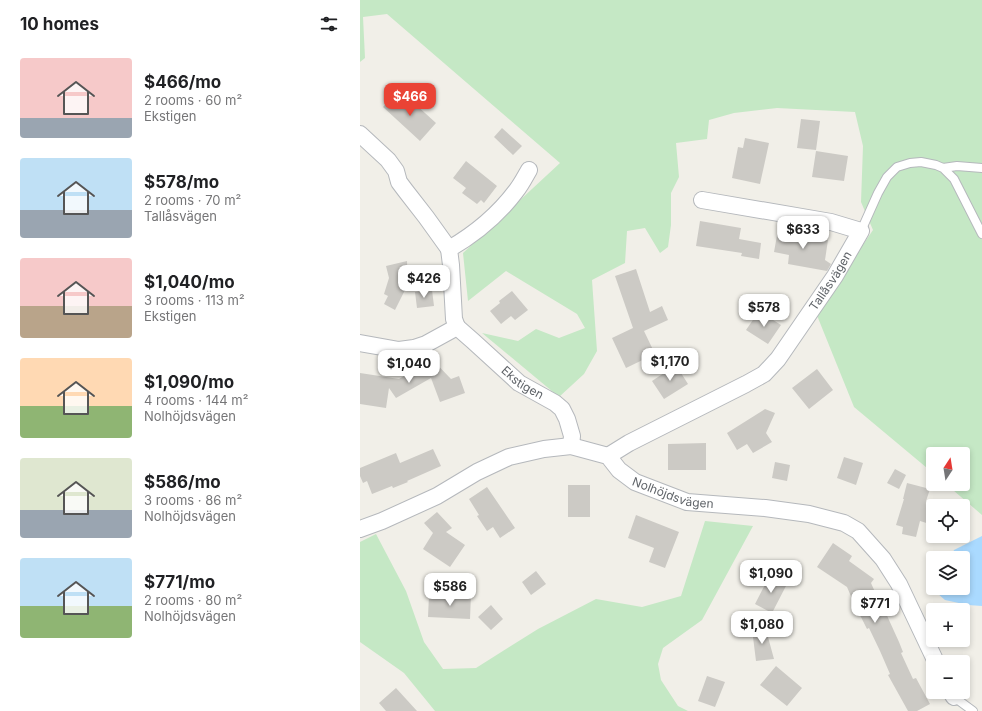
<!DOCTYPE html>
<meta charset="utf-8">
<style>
:root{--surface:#fff;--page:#f6f6f6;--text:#202124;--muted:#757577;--accent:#ea4335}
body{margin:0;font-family:Inter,sans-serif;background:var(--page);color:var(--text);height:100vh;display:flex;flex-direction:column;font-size:15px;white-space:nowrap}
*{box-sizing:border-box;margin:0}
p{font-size:13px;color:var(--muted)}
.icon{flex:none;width:22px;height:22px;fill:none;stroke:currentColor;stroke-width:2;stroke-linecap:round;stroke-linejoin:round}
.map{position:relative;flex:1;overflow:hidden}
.sheet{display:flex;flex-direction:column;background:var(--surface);width:360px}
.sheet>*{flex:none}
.needle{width:26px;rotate:12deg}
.tools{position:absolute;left:566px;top:447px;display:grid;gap:8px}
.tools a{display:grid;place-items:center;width:44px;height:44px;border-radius:4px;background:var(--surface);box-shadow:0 2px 6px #0003;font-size:20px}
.price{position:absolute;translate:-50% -34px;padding:0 9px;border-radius:8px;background:#fff;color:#222;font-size:13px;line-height:26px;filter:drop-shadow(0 1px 2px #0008)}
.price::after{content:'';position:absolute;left:50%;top:24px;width:12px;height:9px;margin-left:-6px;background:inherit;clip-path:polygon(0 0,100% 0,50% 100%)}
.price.on{background:var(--accent);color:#fff}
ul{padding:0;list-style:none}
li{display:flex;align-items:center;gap:12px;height:100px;padding:0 20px}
li span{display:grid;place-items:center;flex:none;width:112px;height:80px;border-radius:4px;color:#555}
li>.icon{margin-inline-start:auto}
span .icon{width:48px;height:48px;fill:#fffc;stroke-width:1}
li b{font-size:17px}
h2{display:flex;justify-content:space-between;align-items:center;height:48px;padding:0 20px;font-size:17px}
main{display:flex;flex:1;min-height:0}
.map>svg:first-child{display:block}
</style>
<main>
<section class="sheet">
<h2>10 homes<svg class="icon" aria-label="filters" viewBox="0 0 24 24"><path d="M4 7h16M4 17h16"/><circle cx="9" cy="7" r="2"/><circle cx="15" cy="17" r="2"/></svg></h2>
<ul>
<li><span style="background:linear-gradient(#f6c9c9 75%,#9aa5b1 0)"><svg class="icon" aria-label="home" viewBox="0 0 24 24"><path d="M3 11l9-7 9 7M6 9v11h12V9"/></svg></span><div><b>$466/mo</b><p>2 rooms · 60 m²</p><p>Ekstigen</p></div></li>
<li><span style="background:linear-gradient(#bfe0f5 65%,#9aa5b1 0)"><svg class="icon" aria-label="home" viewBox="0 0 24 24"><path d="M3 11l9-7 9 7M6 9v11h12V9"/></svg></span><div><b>$578/mo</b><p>2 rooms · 70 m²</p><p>Tallåsvägen</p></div></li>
<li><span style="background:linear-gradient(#f6c9c9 60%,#b9a48a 0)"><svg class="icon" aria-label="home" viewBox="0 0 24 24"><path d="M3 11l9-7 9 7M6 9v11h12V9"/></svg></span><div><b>$1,040/mo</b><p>3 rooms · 113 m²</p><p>Ekstigen</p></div></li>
<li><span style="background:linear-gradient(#ffd9b3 60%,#8fb573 0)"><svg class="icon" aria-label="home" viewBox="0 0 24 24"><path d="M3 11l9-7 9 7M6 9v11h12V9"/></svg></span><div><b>$1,090/mo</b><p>4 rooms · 144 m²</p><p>Nolhöjdsvägen</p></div></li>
<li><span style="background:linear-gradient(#dfe7d0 65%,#9aa5b1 0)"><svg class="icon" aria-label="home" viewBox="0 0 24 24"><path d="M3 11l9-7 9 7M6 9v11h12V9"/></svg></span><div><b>$586/mo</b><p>3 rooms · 86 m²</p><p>Nolhöjdsvägen</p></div></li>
<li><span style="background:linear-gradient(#bfe0f5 60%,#8fb573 0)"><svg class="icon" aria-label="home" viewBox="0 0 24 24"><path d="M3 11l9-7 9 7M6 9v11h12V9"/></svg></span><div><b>$771/mo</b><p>2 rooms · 80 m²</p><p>Nolhöjdsvägen</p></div></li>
</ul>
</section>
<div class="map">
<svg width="622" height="711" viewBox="0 0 622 711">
<rect width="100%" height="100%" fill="#f1efe8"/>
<path fill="#c5e8c5" d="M0 0H622V515L586 484H603V454H573V473L494 407 456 313 513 230 501 202 503 146 495 112 417 108 374 113 349 120 347 139 316 143 319 177 311 193V225L308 247 300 253 285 228 267 231 265 263 232 280 237 351 224 374 199 397 122 333 158 341 176 329 199 338 225 328 217 314 146 271 108 301 103 253 200 163 27 14 3 17 5 58 0 62Z
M345 521 393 526 342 620 303 648 298 664 301 680 318 706 328 711H75L44 673 0 642V542L16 534 46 591 64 642 83 669 116 668 178 629 236 599 282 607 321 596Z"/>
<path fill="#aadaff" d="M622 536V606L608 605 585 600 577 593 581 588H603V558H591L594 550Z"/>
<path fill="#cccac5" d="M35 94 50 107 54 103 76 123 60 141 23 107Z
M441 119 460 121 456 150 437 148Z
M142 128 162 146 153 155 134 137Z
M385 138 409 143 400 184 372 178 378 147 383 148Z
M456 151 488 156 484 181 452 177Z
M106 161 137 186 124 203 121 200 117 204 102 193 106 188 93 178Z
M340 221 381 228 379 239 401 243 399 259 381 256 382 253 336 246Z
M418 230 452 235V237L468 240 465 260 471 264 467 271 428 264 429 255 414 252Z
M47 261 48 284 35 310 24 304 28 296 24 294 29 278 26 266Z
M276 269 290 312 302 306 308 320 284 331 295 354 266 368 252 338 273 328 255 276Z
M72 290 74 306 57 308 55 292Z
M152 291 168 310 155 320 151 316 141 324 130 311 140 303 139 301Z
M399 311 421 325 408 344 386 330Z
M67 354 91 379 99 376 105 393 80 402 71 378 36 398 29 388 26 408 0 404V373L39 379 62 365 59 363 64 359 62 355Z
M316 365 328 384 304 399 292 381Z
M457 369 473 390 449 409 432 388Z
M405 409 415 413 406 433 412 442 393 453 387 444 377 450 367 433Z
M346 443V470H308V444Z
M73 449 81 466 47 481 48 482 33 488 32 486 12 494 7 481 3 483 0 476V468L36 453 40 463Z
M484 457 503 463 496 485 477 478Z
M415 462 430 465 427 481 412 478Z
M535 469 546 475 539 489 527 483Z
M547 483 570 489 566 501 573 503V525L560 521 556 537 542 534 543 527 536 525 544 499H543Z
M208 485H230V517H208Z
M127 487 155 528 140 538 133 527 127 531 117 516 119 515 109 499Z
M77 512 92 528 86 532 105 545 90 567 63 549 73 533 64 523Z
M276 515 319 532 305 568 289 562 294 548 268 538Z
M473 543 492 556 489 561 514 579 511 583 523 610 524 609 539 642 543 652 541 653 553 679 556 678 570 704 557 711H548L528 675 530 674 520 651 509 628 507 629 500 615H499L487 587 457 567Z
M176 571 186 584 171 595 162 582Z
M410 575 427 584 412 613 395 604Z
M99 594H111L110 619 68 617 69 595 99 596Z
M131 605 143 619 131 630 118 617Z
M405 626 414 659 396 661 392 629Z
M416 666 442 688 427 706 400 685Z
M347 676 365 682 355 707 338 701Z
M36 688 57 711H26L19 703Z"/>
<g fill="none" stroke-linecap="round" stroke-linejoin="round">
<g stroke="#b5b8bc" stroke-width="10">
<path id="lane" d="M583 168 594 179 622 234
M501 231 518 193 527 177 537 167 550 163 561 162 576 165 583 168 597 166 622 168
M594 697 613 711"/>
</g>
<g stroke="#b5b8bc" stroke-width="18">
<g id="street">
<path d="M0 134 28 160 36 171 39 182 45 190 66 217 89 249"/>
<path d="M97 327 94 319 91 265 89 249C115 234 138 215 156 191 161 185 165 177 169 170"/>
<path id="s1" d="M0 343 39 350 54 348 66 344 97 327 113 341 159 383 195 403 202 409 207 419 212 436 211 446"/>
<path id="s2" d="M248 456 269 443 386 384 404 374 418 359 475 276 501 231 471 222 342 200"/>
<path id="s3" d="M0 529 22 521 77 496 117 472 149 457 184 449 211 446 248 456 259 470 275 482 327 502 405 508 449 514 484 523 498 531 523 559 539 584 576 662"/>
<path d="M591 692 594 697"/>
</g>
</g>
<use href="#lane" stroke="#fff" stroke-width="8"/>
<use href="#street" stroke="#fff" stroke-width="16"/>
</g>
<g text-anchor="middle" stroke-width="3" stroke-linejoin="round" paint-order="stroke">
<g font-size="12" fill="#5f6368" stroke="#fff">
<text dy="4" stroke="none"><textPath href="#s2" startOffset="291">Tallåsvägen</textPath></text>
<text dy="4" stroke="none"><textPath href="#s1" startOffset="189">Ekstigen</textPath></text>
<text dy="4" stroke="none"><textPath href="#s3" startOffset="345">Nolhöjdsvägen</textPath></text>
</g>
</g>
</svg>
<div class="tools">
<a><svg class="needle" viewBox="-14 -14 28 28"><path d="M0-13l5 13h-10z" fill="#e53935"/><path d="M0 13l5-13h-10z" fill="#757577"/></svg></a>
<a><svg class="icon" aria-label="locate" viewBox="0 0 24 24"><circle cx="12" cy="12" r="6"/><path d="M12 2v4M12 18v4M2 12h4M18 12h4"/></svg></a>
<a><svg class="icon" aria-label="layers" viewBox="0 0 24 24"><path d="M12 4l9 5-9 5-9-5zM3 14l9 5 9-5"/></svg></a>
<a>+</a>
<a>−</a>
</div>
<b class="price on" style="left:50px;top:117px">$466</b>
<b class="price" style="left:443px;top:250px">$633</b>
<b class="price" style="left:64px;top:299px">$426</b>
<b class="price" style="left:404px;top:328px">$578</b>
<b class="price" style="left:310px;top:382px">$1,170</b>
<b class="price" style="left:49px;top:384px">$1,040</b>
<b class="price" style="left:411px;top:594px">$1,090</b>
<b class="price" style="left:90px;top:607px">$586</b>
<b class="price" style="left:515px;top:624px">$771</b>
<b class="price" style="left:402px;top:645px">$1,080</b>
</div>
</main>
